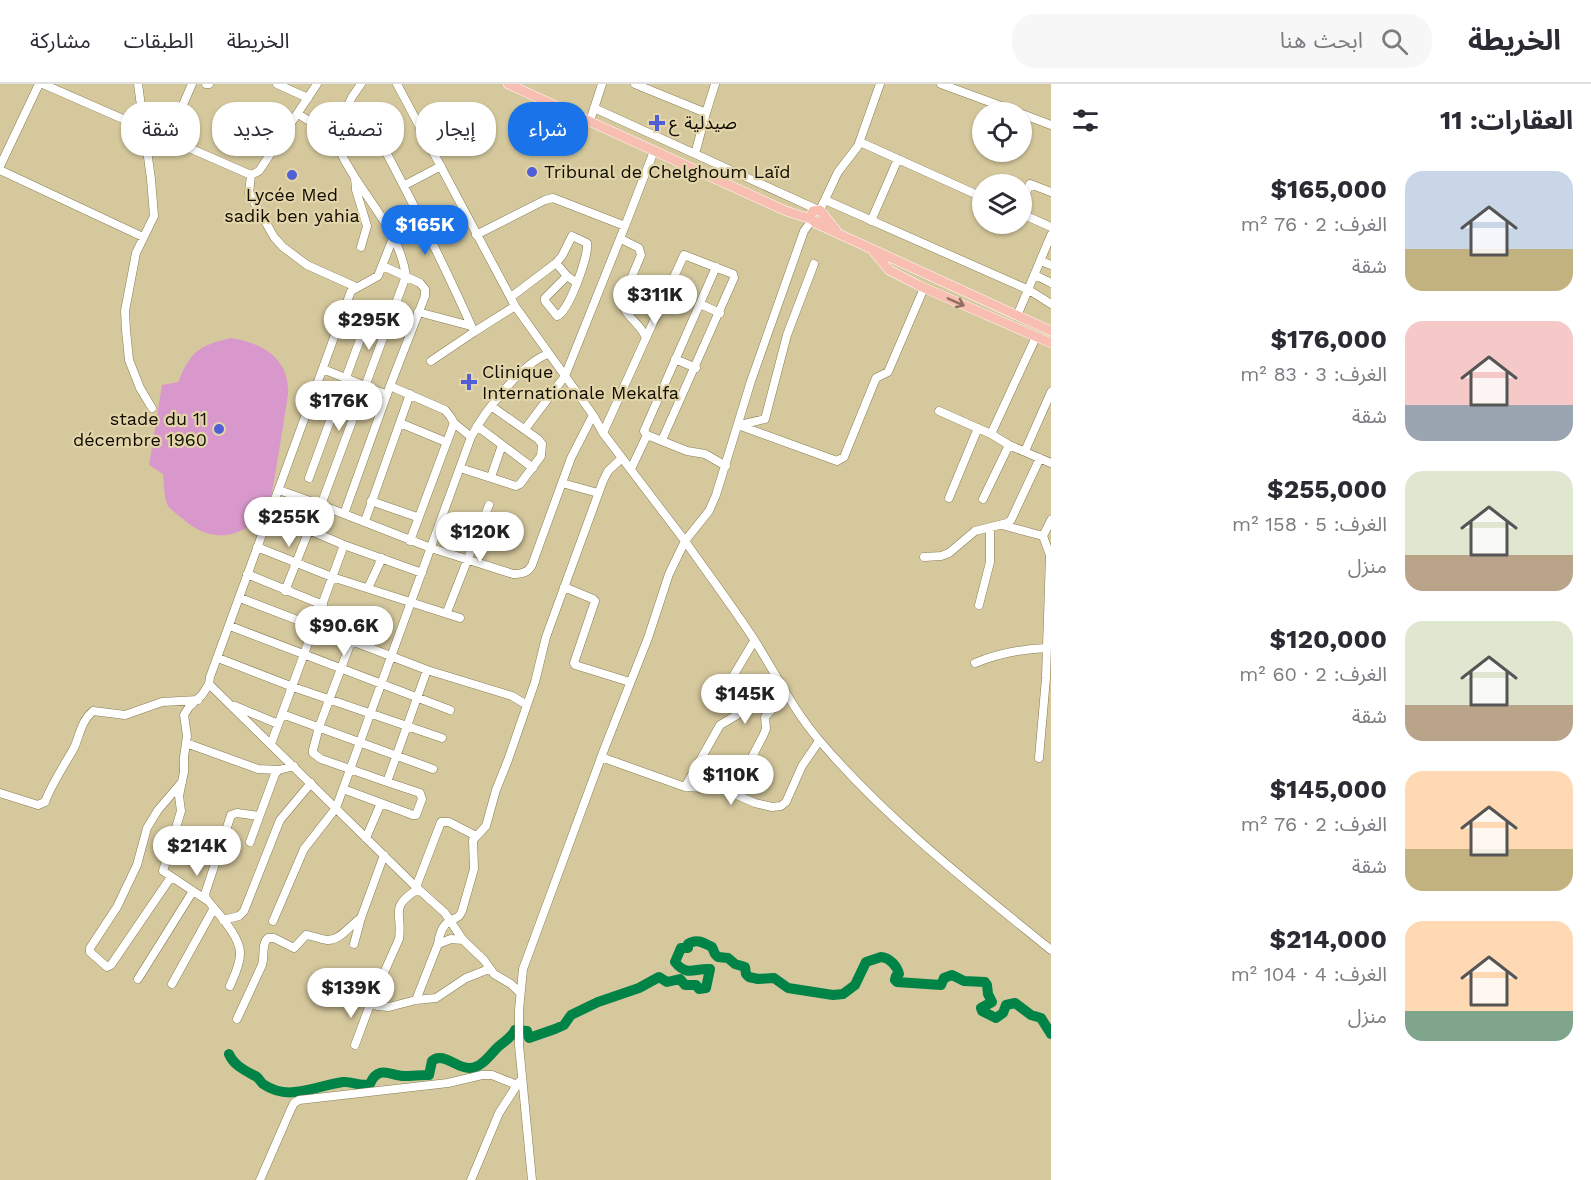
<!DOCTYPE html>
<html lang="ar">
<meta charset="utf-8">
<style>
:root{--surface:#fff;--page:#f7f7f7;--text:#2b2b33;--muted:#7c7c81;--line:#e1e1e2;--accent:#1a73e8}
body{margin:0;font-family:"Work Sans","Noto Sans Arabic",sans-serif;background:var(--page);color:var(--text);direction:rtl;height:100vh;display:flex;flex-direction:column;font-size:22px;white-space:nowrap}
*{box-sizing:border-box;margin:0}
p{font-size:20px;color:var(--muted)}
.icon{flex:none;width:33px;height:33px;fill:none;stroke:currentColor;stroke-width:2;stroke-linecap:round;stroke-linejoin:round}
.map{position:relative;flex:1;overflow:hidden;direction:ltr}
.panel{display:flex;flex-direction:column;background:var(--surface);width:540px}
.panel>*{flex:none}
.top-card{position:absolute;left:18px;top:18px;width:570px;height:54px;direction:rtl;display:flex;gap:12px}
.fabs{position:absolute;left:972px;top:18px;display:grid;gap:12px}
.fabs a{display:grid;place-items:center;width:60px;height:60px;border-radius:50%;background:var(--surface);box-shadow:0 2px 4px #0004;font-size:30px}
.price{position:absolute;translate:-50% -51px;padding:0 14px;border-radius:21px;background:#fff;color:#222;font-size:20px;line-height:39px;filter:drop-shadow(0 2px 3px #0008)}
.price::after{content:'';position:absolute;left:50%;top:36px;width:18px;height:14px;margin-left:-9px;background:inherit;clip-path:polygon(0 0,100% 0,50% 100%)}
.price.current{background:var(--accent);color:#fff}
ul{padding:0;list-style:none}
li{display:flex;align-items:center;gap:18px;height:150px;padding:0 18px}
li span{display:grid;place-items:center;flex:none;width:168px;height:120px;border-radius:18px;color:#555}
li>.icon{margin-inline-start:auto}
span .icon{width:72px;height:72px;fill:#fffc;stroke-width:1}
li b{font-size:26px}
h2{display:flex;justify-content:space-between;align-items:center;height:72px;padding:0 18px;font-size:26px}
.pill{padding:0 21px;border-radius:24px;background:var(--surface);box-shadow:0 2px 4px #0004;font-size:21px;line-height:54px}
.pill.current{background:var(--accent);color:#fff}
header{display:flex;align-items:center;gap:36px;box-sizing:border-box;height:84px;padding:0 30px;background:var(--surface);border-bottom:2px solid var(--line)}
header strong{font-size:28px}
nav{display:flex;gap:33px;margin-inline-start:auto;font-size:21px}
.search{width:420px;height:54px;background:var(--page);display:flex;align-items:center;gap:15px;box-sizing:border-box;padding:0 21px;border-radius:24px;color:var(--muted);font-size:22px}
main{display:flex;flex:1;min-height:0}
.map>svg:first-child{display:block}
</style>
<header>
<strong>الخريطة</strong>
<div class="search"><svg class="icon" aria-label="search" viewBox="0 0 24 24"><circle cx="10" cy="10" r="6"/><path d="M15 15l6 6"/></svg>ابحث هنا</div>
<nav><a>الخريطة</a><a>الطبقات</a><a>مشاركة</a></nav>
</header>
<main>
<section class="panel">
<h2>العقارات: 11<svg class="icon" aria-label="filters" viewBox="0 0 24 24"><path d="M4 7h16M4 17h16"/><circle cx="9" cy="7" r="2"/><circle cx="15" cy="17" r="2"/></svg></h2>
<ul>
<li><span style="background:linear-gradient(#c9d6e8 65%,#c2b280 0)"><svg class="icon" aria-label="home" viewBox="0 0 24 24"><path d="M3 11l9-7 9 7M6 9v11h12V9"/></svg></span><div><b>$165,000</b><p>الغرف: 2 · 76 m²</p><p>شقة</p></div></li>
<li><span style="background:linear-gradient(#f6c9c9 70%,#9aa5b1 0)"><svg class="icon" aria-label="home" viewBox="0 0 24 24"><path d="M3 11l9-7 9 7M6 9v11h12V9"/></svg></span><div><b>$176,000</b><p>الغرف: 3 · 83 m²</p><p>شقة</p></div></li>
<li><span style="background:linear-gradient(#dfe7d0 70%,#b9a48a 0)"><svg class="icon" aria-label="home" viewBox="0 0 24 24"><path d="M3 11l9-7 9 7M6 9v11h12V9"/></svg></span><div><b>$255,000</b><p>الغرف: 5 · 158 m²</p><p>منزل</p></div></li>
<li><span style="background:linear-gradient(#dfe7d0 70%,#b9a48a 0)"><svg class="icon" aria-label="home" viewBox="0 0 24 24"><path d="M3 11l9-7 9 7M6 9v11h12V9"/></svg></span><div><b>$120,000</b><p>الغرف: 2 · 60 m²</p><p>شقة</p></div></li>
<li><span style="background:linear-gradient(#ffd9b3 65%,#c2b280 0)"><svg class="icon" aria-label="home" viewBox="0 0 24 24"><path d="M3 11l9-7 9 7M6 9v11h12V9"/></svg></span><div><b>$145,000</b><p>الغرف: 2 · 76 m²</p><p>شقة</p></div></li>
<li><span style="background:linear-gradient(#ffd9b3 75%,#7fa58c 0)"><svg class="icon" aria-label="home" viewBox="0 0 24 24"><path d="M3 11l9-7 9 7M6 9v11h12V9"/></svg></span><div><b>$214,000</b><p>الغرف: 4 · 104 m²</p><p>منزل</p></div></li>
</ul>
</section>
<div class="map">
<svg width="1051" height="1096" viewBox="0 0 1051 1096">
<rect width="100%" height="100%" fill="#d5c89d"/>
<path fill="#d998cc" d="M231 254C262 259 290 274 288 310 287 321 284 332 283 343 279 365 276 387 272 408 258 450 217 467 182 434 178 431 171 426 168 422 164 414 164 399 163 390L149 381 162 301 178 298C191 267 198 262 231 254Z"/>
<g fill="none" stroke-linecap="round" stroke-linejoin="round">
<path stroke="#008346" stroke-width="10" d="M229 970C234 982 246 987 257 993 259 995 261 998 263 1000 289 1018 315 1002 343 998 352 997 360 1003 370 1000 378 980 391 992 404 992 412 992 421 991 429 991L432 977C443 967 457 985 470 984 482 984 491 969 499 962 505 957 512 953 515 946L527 947 529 954 555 945 564 941 571 931 598 918 639 904 659 893 667 898 680 895 685 901H696L699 905 706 904 710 885C694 884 687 893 675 878L681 864H688V860C697 854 704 859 712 863L715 870 718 873 728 874 735 880 745 883 746 890 749 893 758 895 774 894 788 904 833 911 843 910 855 901 866 878 881 873C890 874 897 882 899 890L896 892 895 896 897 898 941 901 944 894 952 891 964 897 985 898 987 901 988 910 992 918 981 924 982 927 996 934 1003 929 1006 921 1015 919 1031 931 1041 934 1051 950"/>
<g stroke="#877c53" stroke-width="9">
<path id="minor" d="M43 0 251 91 259 87 317 0
M138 0 151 95 154 132 136 169 125 227 126 246 129 276 140 304 152 324
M206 0H209
M277 0 308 14
M397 0 515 222 593 331 603 349 685 457 669 490 648 554 605 663 523 885 519 926V961L532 1096
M635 0 706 29 695 70
M941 0 1017 28
M362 23C402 97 440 171 474 248L515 222
M594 24 816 125
M706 29 715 0
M1022 30 1051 41
M590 37 602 0
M169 53 192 0
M332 54 352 13 361 0
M860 58 982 113
M0 82 39 0
M0 86 143 153
M251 91 249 109 274 153 283 163 307 181 356 203
M355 94 356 106 367 142 361 163
M405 101 441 82
M1025 111 1030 100 1051 108
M825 116 1029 206 1051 220
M820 126 838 88 858 62 880 0
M1022 130 1051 143
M812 136 804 147 751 297 716 411 709 427 685 457C708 490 733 523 755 557 776 590 793 626 819 656 887 736 970 800 1051 866
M871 137 898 75
M476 151 545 116 553 114 625 142 654 67
M393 154 378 192 351 207 210 593 209 600 416 803 445 829 463 856 484 876 494 890 511 900 520 909
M1041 177 1051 181
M556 179 562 172 572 152 587 159C589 171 569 228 557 232L545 217V214L567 192
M383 182 420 199 425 205V212L390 302 445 326 450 332 454 339 471 353
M716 183 644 347 647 351 687 367 705 370 726 382
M1035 191 1051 199
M511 213 556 179 567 192 577 199
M700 220 720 229
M418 228 471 242
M1017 232 1051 151
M646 254 684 171 733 190 734 194 662 356
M675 275 696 284
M431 277 474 248
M323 285 387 311
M390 302 344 430 431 464 513 490C521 490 528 489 532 481L571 374 593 331
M939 327 991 350 1009 361
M400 339 446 358
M738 341 837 377 844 373 876 294 888 288 924 204
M740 341 765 335 787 251 814 180
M477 342 533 384
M525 345 565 292 625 142
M603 349 646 254C641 239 623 232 622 216L641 171 639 164 621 155
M991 350 1036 253
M1025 367 1051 308
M460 384 516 402 520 400 541 372 542 360 538 355 491 322
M631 385 647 351
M491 393 502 361
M309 394 369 231
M562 399 598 409
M279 406 321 421 406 192C400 149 368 118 348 82 342 73 339 62 332 54 323 44 309 37 298 30
M949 414 978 344
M983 415 1009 361 1051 379
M371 417 417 433
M321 421 344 430
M271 428 309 446 285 507
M365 437 410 310
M1002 441 1043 452 1050 471 1046 594 1039 674
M309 446 344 461
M1043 452 1051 436
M410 457 454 339
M257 463 332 493 460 534
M924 473 941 472 949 469 975 447 1007 439 1011 436 1040 374
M247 490 323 521
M564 503 593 515 595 517 574 579 575 581 630 598
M368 504 382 474
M240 514 427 586 512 612 527 621
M979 521 990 478V444
M447 528 489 421
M230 542 450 626
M351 558 319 643 313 666V669L321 675 387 698 427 586
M218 574 293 603 442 654
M975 579C999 569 1022 565 1047 564
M235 622 278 640
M282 630 433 685
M186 659 258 685 279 686
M271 660 344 461 422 489
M601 673 685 703 723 705 755 719 772 723 781 722 786 718 802 682 819 657
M685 703 720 641 737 631 741 627 731 600 732 594 754 557
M343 705 413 731H416L422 715 420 709 387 698
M0 709 38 721 45 718C52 699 64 682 74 664 80 651 81 637 93 627L125 631 162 618 198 616
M733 709 763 652 766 645 765 633 786 610
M366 754 381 719
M250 758 275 690 279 686 294 682
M171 793 111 881 107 883 90 868V864L117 823 137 781 147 744 158 726 182 698
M416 803 441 738H449L476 752
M418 805C388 824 403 829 399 855L371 918 377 922 389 923 416 916 436 914 466 894 489 885
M208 817 163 787 181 727 179 712 184 688V673L187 652 184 631 189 623 202 611 209 600
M223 836 239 832 244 827 280 736 311 699
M273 837 304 765 336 724 471 353C484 328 522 279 548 270
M354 860 361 834 384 771
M438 860C439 852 442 841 450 837 457 833 459 834 462 827L474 785 473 756 486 742 496 706 508 676 535 598 546 553 603 397 608 387 622 374
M138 895 193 807
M172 900 214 824
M230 902C234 892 240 881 240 870 241 852 216 828 206 814L205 810 231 731 237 729 259 732
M416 916 438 860 451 855 463 856
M237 935 262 881C265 872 261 860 268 854H274L294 864 306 851C313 852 320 855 327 856 340 857 350 841 361 834
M355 961 371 918
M260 1096 291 1025 294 1019 299 1016 448 999 482 991H492L517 1001
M471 1096 499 1029 519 998"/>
</g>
<g stroke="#fff" stroke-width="10">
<path id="major" d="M508 0 786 127 811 135
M824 131 823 135 818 139 812 136 810 133 813 127 820 126 836 146
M815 139 1051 247
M874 168 889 186 920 202 1051 259"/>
</g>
<use href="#minor" stroke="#fff" stroke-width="8"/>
<use href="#major" stroke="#f8beb1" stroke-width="9"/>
</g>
<defs><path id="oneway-shaft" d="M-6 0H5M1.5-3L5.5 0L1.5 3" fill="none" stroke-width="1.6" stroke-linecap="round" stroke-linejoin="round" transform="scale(1.5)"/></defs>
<use stroke="#906e62" href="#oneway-shaft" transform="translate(956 218) rotate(24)"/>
<g fill="#515ed4" stroke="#e2d5aa" stroke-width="2">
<path d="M654 30h6v6h6v6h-6v6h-6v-6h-6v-6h6z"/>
<circle cx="532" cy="88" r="6"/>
<circle cx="292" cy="91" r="6"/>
<path d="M466 289h6v6h6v6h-6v6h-6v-6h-6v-6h6z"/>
<circle cx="219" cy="345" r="6"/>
</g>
<g text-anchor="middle" stroke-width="4.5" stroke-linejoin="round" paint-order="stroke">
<g font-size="18" fill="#110c01" stroke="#e2d5aa" text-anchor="start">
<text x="669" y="45">صيدلية ع</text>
<text x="544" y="94">Tribunal de Chelghoum Laïd</text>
<text x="292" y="117" text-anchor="middle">Lycée Med<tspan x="292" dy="21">sadik ben yahia</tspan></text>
<text x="482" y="294">Clinique<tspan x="482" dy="21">Internationale Mekalfa</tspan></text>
<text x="207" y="341" text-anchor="end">stade du 11<tspan x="207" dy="21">décembre 1960</tspan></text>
</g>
</g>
</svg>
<div class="fabs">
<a><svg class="icon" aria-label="locate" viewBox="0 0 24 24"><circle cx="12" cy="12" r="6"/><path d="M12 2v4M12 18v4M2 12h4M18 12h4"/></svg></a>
<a><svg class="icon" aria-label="layers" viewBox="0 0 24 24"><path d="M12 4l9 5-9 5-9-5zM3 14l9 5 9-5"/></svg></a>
</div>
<b class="price current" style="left:425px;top:172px">$165K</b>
<b class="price" style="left:655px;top:242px">$311K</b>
<b class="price" style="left:369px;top:267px">$295K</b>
<b class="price" style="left:339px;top:348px">$176K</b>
<b class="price" style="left:289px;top:464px">$255K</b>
<b class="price" style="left:480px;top:479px">$120K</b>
<b class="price" style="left:344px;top:573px">$90.6K</b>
<b class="price" style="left:745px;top:641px">$145K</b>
<b class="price" style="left:731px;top:722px">$110K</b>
<b class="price" style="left:197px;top:793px">$214K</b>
<b class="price" style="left:351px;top:935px">$139K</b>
<div class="top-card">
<a class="pill current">شراء</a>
<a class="pill">إيجار</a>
<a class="pill">تصفية</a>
<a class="pill">جديد</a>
<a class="pill">شقة</a>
</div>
</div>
</main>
